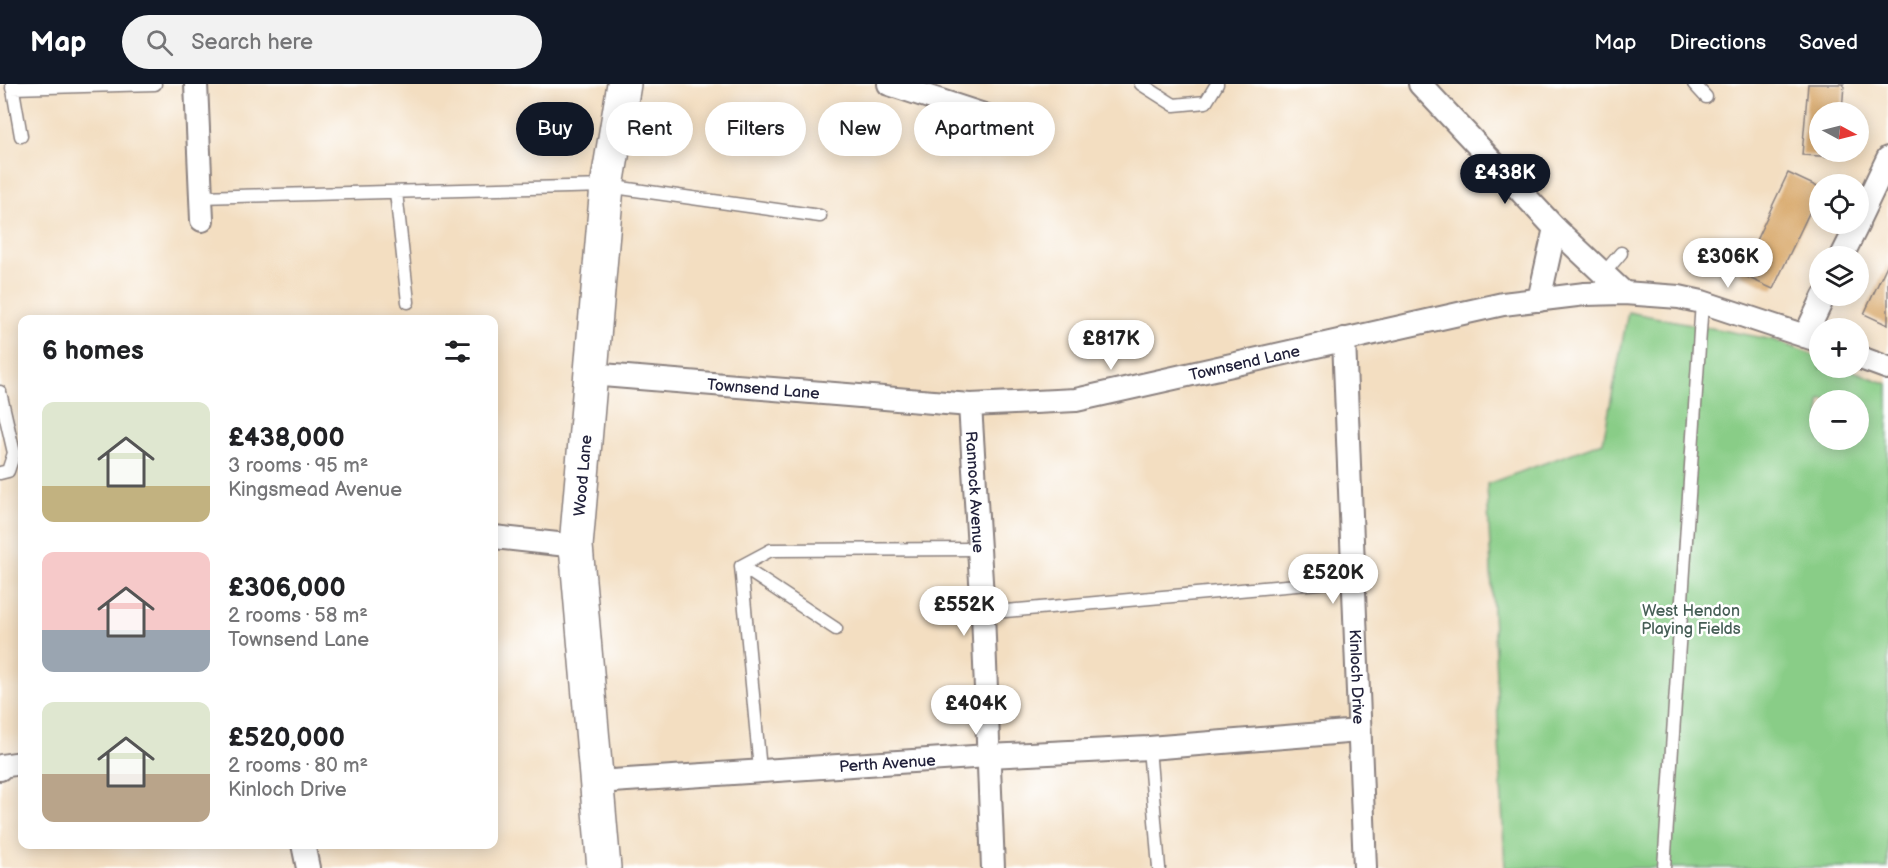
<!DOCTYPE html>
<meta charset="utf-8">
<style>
:root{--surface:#fff;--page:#f2f2f2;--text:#202124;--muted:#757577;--accent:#111827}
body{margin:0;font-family:"Balsamiq Sans",sans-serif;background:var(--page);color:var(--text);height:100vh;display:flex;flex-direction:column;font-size:22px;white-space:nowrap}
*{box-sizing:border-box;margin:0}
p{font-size:20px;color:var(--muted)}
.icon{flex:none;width:33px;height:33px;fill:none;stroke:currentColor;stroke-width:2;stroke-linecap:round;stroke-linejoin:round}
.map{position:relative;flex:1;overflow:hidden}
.details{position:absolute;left:18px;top:231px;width:480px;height:534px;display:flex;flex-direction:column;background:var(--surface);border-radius:12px;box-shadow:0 3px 15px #0003}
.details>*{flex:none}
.top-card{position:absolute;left:516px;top:18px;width:570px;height:54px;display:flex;gap:12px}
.needle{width:39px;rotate:97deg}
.controls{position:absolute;left:1809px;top:18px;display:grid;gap:12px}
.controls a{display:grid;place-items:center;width:60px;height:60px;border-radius:50%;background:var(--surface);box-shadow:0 3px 15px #0003;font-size:30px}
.price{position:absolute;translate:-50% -51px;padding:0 14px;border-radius:21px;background:#fff;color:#222;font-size:20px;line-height:39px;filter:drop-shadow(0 2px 3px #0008)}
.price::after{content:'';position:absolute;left:50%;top:36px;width:18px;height:14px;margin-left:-9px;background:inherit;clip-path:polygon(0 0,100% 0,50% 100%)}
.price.active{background:var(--accent);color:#fff}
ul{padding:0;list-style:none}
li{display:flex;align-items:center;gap:18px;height:150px;padding:0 24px}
li span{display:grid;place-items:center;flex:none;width:168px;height:120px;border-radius:12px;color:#555}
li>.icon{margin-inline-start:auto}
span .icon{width:72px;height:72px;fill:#fffc;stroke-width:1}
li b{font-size:26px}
h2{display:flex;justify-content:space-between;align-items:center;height:72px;padding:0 24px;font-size:26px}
.tag{padding:0 21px;border-radius:27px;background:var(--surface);box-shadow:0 3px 15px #0003;font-size:21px;line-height:54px}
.tag.active{background:var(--accent);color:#fff}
header{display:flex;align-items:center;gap:36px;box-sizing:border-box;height:84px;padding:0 30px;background:var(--accent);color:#fff}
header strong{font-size:28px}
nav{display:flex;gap:33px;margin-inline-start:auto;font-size:21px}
.search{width:420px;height:54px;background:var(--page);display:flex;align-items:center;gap:15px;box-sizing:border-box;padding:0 21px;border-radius:33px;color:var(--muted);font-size:22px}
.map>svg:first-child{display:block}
</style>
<header>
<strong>Map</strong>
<div class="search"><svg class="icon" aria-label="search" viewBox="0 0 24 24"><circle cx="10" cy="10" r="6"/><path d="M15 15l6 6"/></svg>Search here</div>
<nav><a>Map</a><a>Directions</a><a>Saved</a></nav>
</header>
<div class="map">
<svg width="1888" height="784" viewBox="0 0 1888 784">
<rect width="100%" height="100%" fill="#fff"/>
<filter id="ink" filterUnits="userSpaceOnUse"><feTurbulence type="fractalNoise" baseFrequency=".0167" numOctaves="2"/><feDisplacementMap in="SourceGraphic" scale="12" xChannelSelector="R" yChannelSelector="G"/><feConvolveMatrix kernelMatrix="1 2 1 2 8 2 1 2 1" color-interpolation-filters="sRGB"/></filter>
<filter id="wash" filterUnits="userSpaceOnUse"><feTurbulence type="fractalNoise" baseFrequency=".008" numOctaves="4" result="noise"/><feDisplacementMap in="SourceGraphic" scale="24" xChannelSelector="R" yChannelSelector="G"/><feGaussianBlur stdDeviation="1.35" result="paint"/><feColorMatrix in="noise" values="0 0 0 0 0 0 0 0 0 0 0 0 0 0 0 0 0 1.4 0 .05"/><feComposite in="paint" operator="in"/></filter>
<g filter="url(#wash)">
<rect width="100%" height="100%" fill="#f3dec1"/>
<path fill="#89cd87" stroke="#567861" stroke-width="1.5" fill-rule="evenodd" d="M1628 228 1774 256 1819 273 1820 284H1846L1888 300V784H1505L1487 400 1603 358ZM1820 316H1858V356H1820Z"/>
<g id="blocks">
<path fill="#d7a666" d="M1808 0H1844L1842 28H1820V68H1839L1838 73 1802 71Z
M1788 89 1820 104V106L1773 205 1740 190Z
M1888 179V241L1864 230Z"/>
</g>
</g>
<g filter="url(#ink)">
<use href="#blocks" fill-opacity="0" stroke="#8a807e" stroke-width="1.5"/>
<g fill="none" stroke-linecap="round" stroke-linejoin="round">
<g stroke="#8a807e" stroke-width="15">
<path id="lane" d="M12 0 21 52
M1141 0 1174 21 1206 18 1217 0
M1694 0 1706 13
M12 4 155 0
M396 108 408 218
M201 113 607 102 820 132
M1604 189 1621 169
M0 308 14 369 8 387 0 389
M741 482 836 545
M983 529 1352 496
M1149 664 1159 784
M760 686 741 482 771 466 978 465
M1664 784 1702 218"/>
</g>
<g stroke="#8a807e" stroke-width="26">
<g id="street">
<path d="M196 0 202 136"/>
<path d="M889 0 1036 48"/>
<path d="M1420 0 1555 144 1624 209"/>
<path d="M1858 137 1888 74"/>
<path d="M1842 172 1858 140"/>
<path d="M1539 216 1555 144"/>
<path d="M1805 252 1824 212"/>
<path id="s1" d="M1344 255 1365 784"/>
<path d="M1858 273 1888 284"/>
<path id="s2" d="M590 290 970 321 1076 316 1503 220 1585 210 1624 209 1679 213 1702 218 1820 257"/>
<path id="s3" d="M970 321 983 529 993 784"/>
<path d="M494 453 576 462"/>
<path d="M0 685 1 682 22 679"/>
<path id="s4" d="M597 698 988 672 1149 664 1359 647"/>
<path d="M303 760 308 784"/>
</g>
</g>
<g stroke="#8a807e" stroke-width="36">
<g id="secondary">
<path id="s5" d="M604 784 576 462 607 102 624 0"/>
</g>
</g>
<use href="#lane" stroke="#fff" stroke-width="12"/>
<use href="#street" stroke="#fff" stroke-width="22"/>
<use href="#secondary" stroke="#fff" stroke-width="33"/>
</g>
</g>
<g text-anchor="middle" stroke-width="5" stroke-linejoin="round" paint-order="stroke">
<g font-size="16" fill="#22223b" stroke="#fff">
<text dy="6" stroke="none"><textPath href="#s2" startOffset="660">Townsend Lane</textPath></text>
<text dy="6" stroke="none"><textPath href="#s2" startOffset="174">Townsend Lane</textPath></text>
<text dy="6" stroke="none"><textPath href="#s5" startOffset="394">Wood Lane</textPath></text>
<text dy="6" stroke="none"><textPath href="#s3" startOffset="87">Rannock Avenue</textPath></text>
<text dy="6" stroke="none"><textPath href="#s1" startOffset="338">Kinloch Drive</textPath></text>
<text dy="6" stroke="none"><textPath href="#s4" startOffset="291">Perth Avenue</textPath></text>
</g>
<g font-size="16" fill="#465e56" stroke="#fff">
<text x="1691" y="532">West Hendon<tspan x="1691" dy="18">Playing Fields</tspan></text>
</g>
</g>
</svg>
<div class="controls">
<a><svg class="needle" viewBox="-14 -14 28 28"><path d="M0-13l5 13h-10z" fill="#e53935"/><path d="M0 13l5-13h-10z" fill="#757577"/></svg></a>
<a><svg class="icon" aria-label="locate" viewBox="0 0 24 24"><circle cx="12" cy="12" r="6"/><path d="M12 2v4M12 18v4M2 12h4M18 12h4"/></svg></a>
<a><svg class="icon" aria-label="layers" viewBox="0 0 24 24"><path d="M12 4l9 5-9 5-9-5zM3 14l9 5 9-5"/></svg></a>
<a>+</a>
<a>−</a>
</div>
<b class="price active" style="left:1505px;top:121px">£438K</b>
<b class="price" style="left:1728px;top:205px">£306K</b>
<b class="price" style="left:1111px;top:287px">£817K</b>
<b class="price" style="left:1333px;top:521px">£520K</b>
<b class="price" style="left:964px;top:553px">£552K</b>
<b class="price" style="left:976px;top:652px">£404K</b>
<div class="top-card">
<a class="tag active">Buy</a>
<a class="tag">Rent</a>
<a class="tag">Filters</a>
<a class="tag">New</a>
<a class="tag">Apartment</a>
</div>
<section class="details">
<h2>6 homes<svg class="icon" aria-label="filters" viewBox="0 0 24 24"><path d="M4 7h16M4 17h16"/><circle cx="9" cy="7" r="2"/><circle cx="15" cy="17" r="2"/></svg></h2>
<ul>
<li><span style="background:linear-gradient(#dfe7d0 70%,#c2b280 0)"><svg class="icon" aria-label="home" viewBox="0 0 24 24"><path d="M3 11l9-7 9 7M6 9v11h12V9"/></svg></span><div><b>£438,000</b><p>3 rooms · 95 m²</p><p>Kingsmead Avenue</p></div></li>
<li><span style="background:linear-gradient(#f6c9c9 65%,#9aa5b1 0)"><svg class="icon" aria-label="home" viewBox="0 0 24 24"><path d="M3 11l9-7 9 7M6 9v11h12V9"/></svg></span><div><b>£306,000</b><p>2 rooms · 58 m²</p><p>Townsend Lane</p></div></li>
<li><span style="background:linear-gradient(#dfe7d0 60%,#b9a48a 0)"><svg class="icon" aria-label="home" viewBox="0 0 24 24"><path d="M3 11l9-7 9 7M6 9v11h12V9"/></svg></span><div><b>£520,000</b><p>2 rooms · 80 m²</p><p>Kinloch Drive</p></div></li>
</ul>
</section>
</div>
